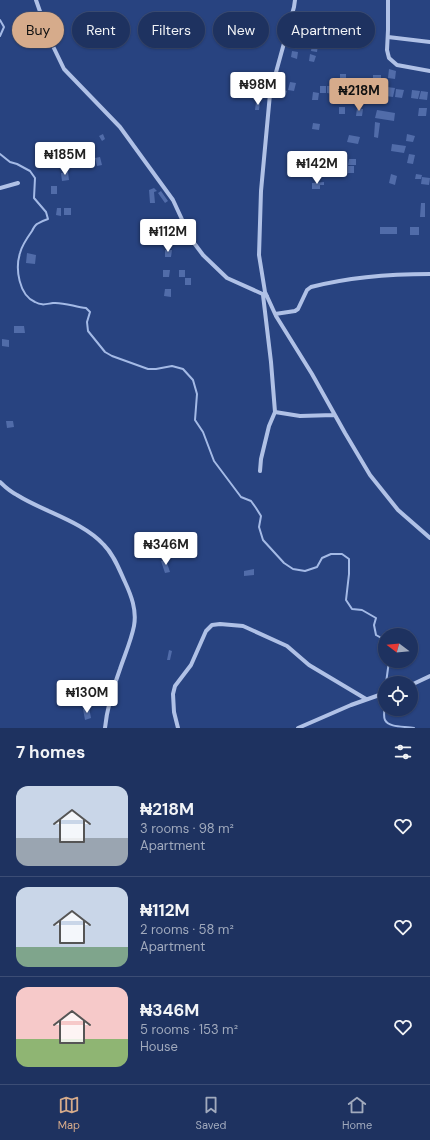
<!DOCTYPE html>
<meta charset="utf-8">
<style>
:root{--surface:#1e3260;--page:#2b3e69;--text:#f1f3f6;--muted:#a1aabd;--line:#3c4d75;--accent:#d6ab8b}
body{margin:0;font-family:"DM Sans",sans-serif;background:var(--page);color:var(--text);height:100vh;display:flex;flex-direction:column;font-size:15px;white-space:nowrap}
*{box-sizing:border-box;margin:0}
p{font-size:13px;color:var(--muted)}
.icon{flex:none;width:22px;height:22px;fill:none;stroke:currentColor;stroke-width:2;stroke-linecap:round;stroke-linejoin:round}
.map{position:relative;height:728px;overflow:hidden}
.sheet{display:flex;flex-direction:column;background:var(--surface);flex:1}
.sheet>*{flex:none}
.top-card{position:absolute;left:12px;top:12px;width:406px;height:36px;display:flex;gap:8px}
.needle{width:26px;rotate:286deg}
.tools{position:absolute;left:378px;top:628px;display:grid;gap:8px}
.tools a{display:grid;place-items:center;width:40px;height:40px;border-radius:50%;background:var(--surface);box-shadow:0 1px 3px #0004,0 0 0 1px var(--line);font-size:20px}
.price{position:absolute;translate:-50% -34px;padding:0 9px;border-radius:4px;background:#fff;color:#222;font-size:13px;line-height:26px;filter:drop-shadow(0 1px 2px #0008)}
.price::after{content:'';position:absolute;left:50%;top:24px;width:12px;height:9px;margin-left:-6px;background:inherit;clip-path:polygon(0 0,100% 0,50% 100%)}
.price.on{background:var(--accent);color:#111}
ul{padding:0;list-style:none}
li{display:flex;align-items:center;gap:12px;height:100px;padding:0 16px}
li+li{border-top:1px solid var(--line)}
li span{display:grid;place-items:center;flex:none;width:112px;height:80px;border-radius:12px;color:#555}
li>.icon{margin-inline-start:auto}
span .icon{width:48px;height:48px;fill:#fffc;stroke-width:1}
li b{font-size:17px}
h2{display:flex;justify-content:space-between;align-items:center;height:48px;padding:0 16px;font-size:17px}
.tag{padding:0 14px;border-radius:18px;background:var(--surface);box-shadow:0 1px 3px #0004,0 0 0 1px var(--line);font-size:14px;line-height:36px}
.tag.on{background:var(--accent);color:#111}
.dock{display:flex;justify-content:space-around;align-items:center;height:56px;border-top:1px solid var(--line);background:var(--surface);font-size:11px;color:var(--muted)}
.dock a{display:grid;justify-items:center;gap:2px}
.dock .on{color:var(--accent)}
.map>svg:first-child{display:block}
</style>
<div class="map">
<svg width="430" height="728" viewBox="0 0 430 728">
<rect width="100%" height="100%" fill="#284380"/>
<g fill="none" stroke-linecap="round" stroke-linejoin="round">
<path stroke="#a4bae6" stroke-width="2" d="M0 20 4 27 0 36
M0 154 10 162 17 164 30 171 35 178 34 198 46 212 48 219C45 220 40 222 37 224 35 225 33 229 32 231 27 238 22 245 20 253 15 269 19 295 35 302 42 306 46 304 53 303 64 302 75 307 86 308L90 312 87 322 88 331 105 352 112 356 148 369H156L172 366 183 369 193 380 197 394 195 420 203 432 214 461 241 497 251 501 256 508 261 516 259 527 263 540 284 563 293 569 305 571 317 567 322 558 331 554H342L349 559V574L346 600 352 609 362 610 376 618 374 625 376 635 385 640
M386 683 389 661
M385 686C382 694 381 699 384 707 385 711 383 716 385 720 389 728 405 726 414 728"/>
</g>
<path fill="#516ca9" d="M312 44 318 45 317 52 311 51Z
M292 51 298 52 297 59 291 57Z
M310 54 316 56 314 62 309 61Z
M389 69 396 71 395 79 388 78Z
M340 74H346V82L340 81Z
M373 75H381V83H373Z
M290 82 296 83 294 91 288 90Z
M320 86H326V93H320Z
M327 86H333V94L327 93Z
M345 87H353V95H345Z
M387 87 395 88 393 97 386 96Z
M281 89 287 91 285 97 280 96Z
M396 89 404 90 402 98 395 97Z
M412 90 420 91 418 99 411 98Z
M421 91 428 92 427 100 419 99Z
M313 92 319 93 318 100H312Z
M256 102H260L259 110H255Z
M339 107H345V114H339Z
M357 108 363 109 362 116H356Z
M419 108H427L426 116H418Z
M377 110 395 113 394 121 375 118Z
M375 122 380 123 378 138 374 137Z
M313 123 320 124 319 130 312 129Z
M103 134 105 139 102 141 99 136Z
M407 134 415 136 413 142 406 141Z
M349 135 360 137 358 144 347 142Z
M392 144 406 146 404 153 391 151Z
M75 151 77 157 71 159 69 153Z
M409 154 415 155 413 164 407 163Z
M100 157 102 165 97 166 95 158Z
M349 159H356V165H348Z
M348 166H354V173H348Z
M68 172 69 180 62 181 61 173Z
M391 174 397 176 395 185 389 183Z
M416 174 422 175 421 179H415Z
M422 177 430 178 429 185 421 184Z
M324 182V185H320V189H312V183Z
M51 186H57V194H51Z
M154 188 157 191 154 192 155 203H150L149 190Z
M161 191 168 201 165 203 158 193Z
M421 203H425V217H420Z
M57 208H61V216L56 215Z
M64 208H71V215H64Z
M380 227H397V234H380Z
M410 227H419V235H410Z
M165 250H172L171 257H165Z
M27 253 36 255 35 264 26 263Z
M163 270H170L169 277H163Z
M179 270H185V277H179Z
M185 278H191V285H185Z
M165 289H171V297L164 296Z
M14 326H24L25 333H14Z
M2 339 9 340V347L2 346Z
M6 421H13L14 427 7 428Z
M166 560 170 572 165 573 161 561Z
M254 569V575L244 576V571Z
M169 650 172 651 170 660H167Z
M89 707 91 718 85 720 83 709Z"/>
<g fill="none" stroke-linecap="round" stroke-linejoin="round">
<path stroke="#b0c1e6" stroke-width="4" d="M36 0 50 40 64 69 120 127 173 200 191 239 203 255 227 278 267 296
M295 0 294 7 270 94 261 191 259 255 265 292 276 316 312 374 345 433 370 475 398 510 430 538
M388 0V30L387 50 389 58 397 65 430 71
M388 37 430 42
M0 188 18 183
M275 314 295 311 298 309 307 290 311 287C350 277 390 274 430 274
M275 412 300 416 334 415
M260 471 261 459 269 426 275 412 271 362 263 295
M0 482C5 487 11 492 17 495 44 512 82 521 104 545 114 555 119 569 125 582 131 595 137 610 134 626 131 641 125 654 120 669 113 688 107 708 105 728
M411 685 430 676
M178 728 174 712 173 694 175 686 191 665 206 631 212 625 220 624 243 626 287 646 309 665 366 699
M298 728 351 705 385 693"/>
</g>
</svg>
<div class="tools">
<a><svg class="needle" viewBox="-14 -14 28 28"><path d="M0-13l5 13h-10z" fill="#e53935"/><path d="M0 13l5-13h-10z" fill="#a1aabd"/></svg></a>
<a><svg class="icon" aria-label="locate" viewBox="0 0 24 24"><circle cx="12" cy="12" r="6"/><path d="M12 2v4M12 18v4M2 12h4M18 12h4"/></svg></a>
</div>
<b class="price" style="left:258px;top:106px">₦98M</b>
<b class="price on" style="left:359px;top:112px">₦218M</b>
<b class="price" style="left:65px;top:176px">₦185M</b>
<b class="price" style="left:317px;top:185px">₦142M</b>
<b class="price" style="left:168px;top:253px">₦112M</b>
<b class="price" style="left:166px;top:566px">₦346M</b>
<b class="price" style="left:87px;top:714px">₦130M</b>
<div class="top-card">
<a class="tag on">Buy</a>
<a class="tag">Rent</a>
<a class="tag">Filters</a>
<a class="tag">New</a>
<a class="tag">Apartment</a>
</div>
</div>
<section class="sheet">
<h2>7 homes<svg class="icon" aria-label="filters" viewBox="0 0 24 24"><path d="M4 7h16M4 17h16"/><circle cx="9" cy="7" r="2"/><circle cx="15" cy="17" r="2"/></svg></h2>
<ul>
<li><span style="background:linear-gradient(#c9d6e8 65%,#9aa5b1 0)"><svg class="icon" aria-label="home" viewBox="0 0 24 24"><path d="M3 11l9-7 9 7M6 9v11h12V9"/></svg></span><div><b>₦218M</b><p>3 rooms · 98 m²</p><p>Apartment</p></div><svg class="icon" aria-label="heart" viewBox="0 0 24 24"><path d="M12 20l-8-8c-3-5 5-10 8-4 3-6 11-1 8 4z"/></svg></li>
<li><span style="background:linear-gradient(#c9d6e8 75%,#7fa58c 0)"><svg class="icon" aria-label="home" viewBox="0 0 24 24"><path d="M3 11l9-7 9 7M6 9v11h12V9"/></svg></span><div><b>₦112M</b><p>2 rooms · 58 m²</p><p>Apartment</p></div><svg class="icon" aria-label="heart" viewBox="0 0 24 24"><path d="M12 20l-8-8c-3-5 5-10 8-4 3-6 11-1 8 4z"/></svg></li>
<li><span style="background:linear-gradient(#f6c9c9 65%,#8fb573 0)"><svg class="icon" aria-label="home" viewBox="0 0 24 24"><path d="M3 11l9-7 9 7M6 9v11h12V9"/></svg></span><div><b>₦346M</b><p>5 rooms · 153 m²</p><p>House</p></div><svg class="icon" aria-label="heart" viewBox="0 0 24 24"><path d="M12 20l-8-8c-3-5 5-10 8-4 3-6 11-1 8 4z"/></svg></li>
</ul>
</section>
<nav class="dock">
<a class="on"><svg class="icon" aria-label="map" viewBox="0 0 24 24"><path d="M3 6l6-2 6 2 6-2v14l-6 2-6-2-6 2zM9 4v14M15 6v14"/></svg>Map</a>
<a><svg class="icon" aria-label="saved" viewBox="0 0 24 24"><path d="M7 4h10v16l-5-4-5 4z"/></svg>Saved</a>
<a><svg class="icon" aria-label="home" viewBox="0 0 24 24"><path d="M3 11l9-7 9 7M6 9v11h12V9"/></svg>Home</a>
</nav>
